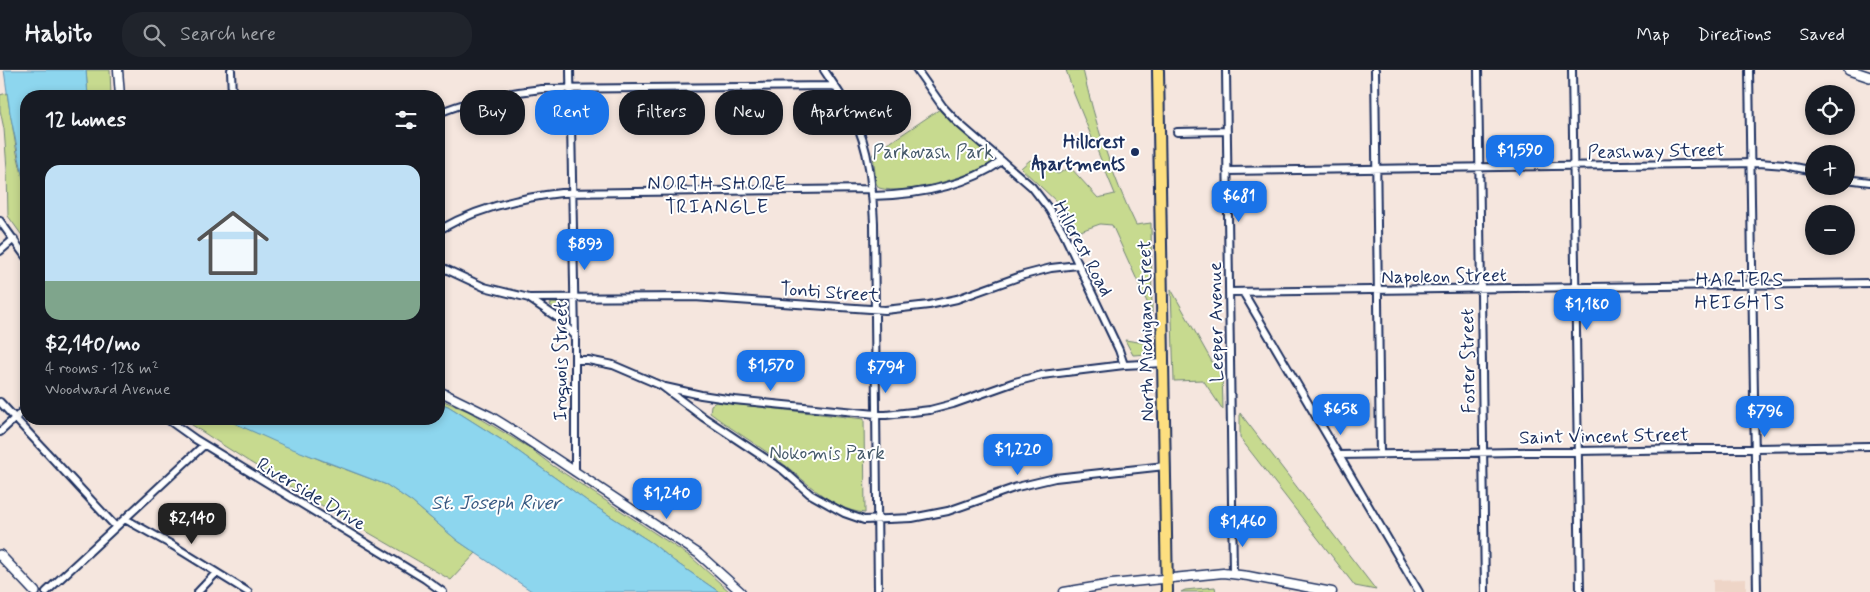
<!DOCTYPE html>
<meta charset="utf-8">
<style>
:root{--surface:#171b24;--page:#20242c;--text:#f1f3f6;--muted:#9ea1a6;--line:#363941;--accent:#1a73e8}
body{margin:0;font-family:Mynerve,sans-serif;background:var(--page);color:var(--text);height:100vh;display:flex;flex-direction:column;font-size:19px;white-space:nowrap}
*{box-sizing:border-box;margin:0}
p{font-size:16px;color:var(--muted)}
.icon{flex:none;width:28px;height:28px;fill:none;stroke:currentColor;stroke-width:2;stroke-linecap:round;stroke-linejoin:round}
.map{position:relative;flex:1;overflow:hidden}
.drawer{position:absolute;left:20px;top:20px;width:425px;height:335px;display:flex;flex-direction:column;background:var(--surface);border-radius:20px;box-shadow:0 2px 8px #0003}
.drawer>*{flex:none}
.hud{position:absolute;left:460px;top:20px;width:475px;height:45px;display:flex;gap:10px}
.fabs{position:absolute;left:1805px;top:15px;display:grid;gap:10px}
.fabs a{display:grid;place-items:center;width:50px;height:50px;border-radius:50%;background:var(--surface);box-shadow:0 2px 8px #0003;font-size:25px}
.price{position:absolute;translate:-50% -42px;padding:0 11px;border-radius:10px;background:var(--accent);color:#fff;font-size:16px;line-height:32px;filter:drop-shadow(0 1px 2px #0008)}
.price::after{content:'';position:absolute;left:50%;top:30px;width:15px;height:11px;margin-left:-8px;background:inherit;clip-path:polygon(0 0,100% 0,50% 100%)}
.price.active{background:#222;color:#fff}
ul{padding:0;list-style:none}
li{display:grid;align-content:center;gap:10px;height:265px;padding:0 25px}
li span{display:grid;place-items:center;height:155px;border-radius:15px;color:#555}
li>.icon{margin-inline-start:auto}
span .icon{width:90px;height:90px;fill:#fffc;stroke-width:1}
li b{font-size:21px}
h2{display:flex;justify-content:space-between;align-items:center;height:60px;padding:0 25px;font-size:21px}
.tag{padding:0 18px;border-radius:20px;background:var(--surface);box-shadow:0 2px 8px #0003;font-size:18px;line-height:45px}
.tag.active{background:var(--accent);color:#fff}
header{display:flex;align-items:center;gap:30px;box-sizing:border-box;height:70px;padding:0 25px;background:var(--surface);border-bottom:1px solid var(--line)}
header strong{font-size:24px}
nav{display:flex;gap:28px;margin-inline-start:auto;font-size:18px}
.search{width:350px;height:45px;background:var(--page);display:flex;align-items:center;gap:12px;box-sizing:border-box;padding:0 18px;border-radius:20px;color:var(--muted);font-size:19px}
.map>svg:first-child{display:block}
</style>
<header>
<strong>Habito</strong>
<div class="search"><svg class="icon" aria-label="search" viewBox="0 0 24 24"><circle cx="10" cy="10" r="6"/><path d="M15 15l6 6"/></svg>Search here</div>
<nav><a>Map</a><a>Directions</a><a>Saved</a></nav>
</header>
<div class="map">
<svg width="1870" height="522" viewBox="0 0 1870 522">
<rect width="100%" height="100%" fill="#f5e6de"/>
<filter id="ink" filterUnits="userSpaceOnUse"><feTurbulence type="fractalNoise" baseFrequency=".02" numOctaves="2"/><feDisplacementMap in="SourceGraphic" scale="10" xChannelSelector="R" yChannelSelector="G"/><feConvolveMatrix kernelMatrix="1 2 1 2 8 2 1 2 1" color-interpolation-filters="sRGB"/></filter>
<g filter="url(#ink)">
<path fill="#eed5c7" d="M1746 509V522H1713V510Z"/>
<path fill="#c7da8f" stroke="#718476" d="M86 0H110L111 26H88Z
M1066 0H1083C1095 53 1112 106 1136 155L1151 153 1152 243 1112 155 1100 154 1075 163 1058 133 1021 98 1030 90 1058 104 1070 97 1098 128 1115 124 1074 24Z
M7 23 17 83 26 121V171L8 146 7 99 4 59 0 40V25Z
M940 39 960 60 996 91C972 106 906 126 879 118L876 113 873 84Z
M1171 219 1216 299H1222L1223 340 1203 310 1174 311Z
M551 233 564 234 567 237V247L550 235Z
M1125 270 1152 274V282L1150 284 1133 285Z
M439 329 468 341 528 377 553 396 691 487 730 522H719L674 491 652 473 590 433 508 374 448 336 439 333Z
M716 332 864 349 865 443C829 440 802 406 774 387 753 372 731 359 710 343L711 335Z
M1240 343 1376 520 1355 516 1240 368Z
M183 349H225L323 391 387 415 412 432 458 471 476 483 451 510C361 458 269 407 183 349Z
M1215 517 1216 522H1181L1185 520Z"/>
<path fill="#8dd6ee" stroke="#5f93b4" d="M4 0H86L88 26H26V121L10 43Z
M439 333 448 336 508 374 590 433 652 473 674 491 719 522H533L458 471 412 432 387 415 285 376 225 349H439Z"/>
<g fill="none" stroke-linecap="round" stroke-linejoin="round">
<g stroke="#1b2f5e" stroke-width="10">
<path id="minor" d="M231 0 232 26
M570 0 575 267V402
M824 0C834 15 845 30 853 46 870 79 872 117 874 153L878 522
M917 0 943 37 957 52 1032 117 1049 139 1063 162 1119 280 1124 295
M1226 0 1233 504
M1375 0 1380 384
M1478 0 1485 522
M1572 0 1580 522
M1749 0 1757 522
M439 43C472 29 506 23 542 19L835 16
M1177 62 1227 61
M1227 101 1759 93 1785 95 1814 101
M1846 109 1870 112
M872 126C917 125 965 117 1002 91
M0 151 26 187
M439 160C477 138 517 128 561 123L872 119
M0 181 14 169
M439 196 484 217 529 228 694 227 885 240 929 235 957 229 1024 205 1051 198 1078 195
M1229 222 1870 213
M1243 222 1419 522
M530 229 561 250 575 267
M575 290H588L613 295 662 316 703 347 783 400 810 424 844 443 864 450 912 448 948 441 1017 417 1055 408 1165 396
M665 317 701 325 734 330 886 345 930 340 953 334 1015 312 1042 305 1124 295 1163 293
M0 332 116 457
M167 349 195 369 425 509 443 522
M0 362 26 338
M1339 385 1870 376
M125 449 172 475 248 522
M46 522 204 375
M198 522 216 503"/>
</g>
<g stroke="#1b2f5e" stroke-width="11">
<path id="tertiary" d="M118 0 120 26
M439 321 490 346 511 359 699 484 741 522
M1064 522 1112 514 1223 503 1248 506 1332 522"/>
</g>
<g stroke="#1b2f5e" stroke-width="12">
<path id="secondary" d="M1849 0 1870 7
M0 485 35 522"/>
</g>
<g stroke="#1b2f5e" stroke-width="14">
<path id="primary" d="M1158 0 1167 522"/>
</g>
<use href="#minor" stroke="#fff" stroke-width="6"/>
<use href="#tertiary" stroke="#fff" stroke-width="8"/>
<use href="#secondary" stroke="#fff" stroke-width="9"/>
<use href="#primary" stroke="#fddf80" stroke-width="10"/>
</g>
</g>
<circle fill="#1b2f5e" stroke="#fff" stroke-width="2" cx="1135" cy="82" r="5"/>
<g text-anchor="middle" stroke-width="4" stroke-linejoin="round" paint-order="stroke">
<g font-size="19" font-weight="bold" fill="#1b2f5e" stroke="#fff" text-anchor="end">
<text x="1125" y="78">Hillcrest<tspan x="1125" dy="22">Apartments</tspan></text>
</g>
<g font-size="19" fill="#1b2f5e" stroke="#fff">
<text transform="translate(1656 80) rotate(-1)" y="7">Peashway Street</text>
<text transform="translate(1084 178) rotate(62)" y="7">Hillcrest Road</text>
<text transform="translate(1444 205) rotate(-1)" y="7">Napoleon Street</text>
<text transform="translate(830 221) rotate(4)" y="7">Tonti Street</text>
<text transform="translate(1215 252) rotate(-91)" y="7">Leeper Avenue</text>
<text transform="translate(1145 261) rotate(-91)" y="7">North Michigan Street</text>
<text transform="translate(560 291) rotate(-90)" y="7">Iroquois Street</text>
<text transform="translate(1467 291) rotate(-91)" y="7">Foster Street</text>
<text transform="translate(1604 365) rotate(-1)" y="7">Saint Vincent Street</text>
<text transform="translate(312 423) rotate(31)" y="7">Riverside Drive</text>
</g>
<g font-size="19" fill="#465a6a" stroke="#fff">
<text x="933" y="88">Parkovash Park</text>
<text x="827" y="389">Nokomis Park</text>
</g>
<g font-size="20" letter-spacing="1" fill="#1b2f5e" stroke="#fff">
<text x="717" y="120">NORTH SHORE<tspan x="717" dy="23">TRIANGLE</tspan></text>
<text x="1740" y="216">HARTERS<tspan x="1740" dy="23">HEIGHTS</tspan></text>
</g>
<g font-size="20" font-style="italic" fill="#385982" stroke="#fff">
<text x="496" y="439">St. Joseph River</text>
</g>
</g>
</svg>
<div class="fabs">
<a><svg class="icon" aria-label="locate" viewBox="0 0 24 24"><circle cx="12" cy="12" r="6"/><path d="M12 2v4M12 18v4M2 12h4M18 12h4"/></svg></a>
<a>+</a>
<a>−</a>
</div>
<b class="price" style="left:1520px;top:107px">$1,590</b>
<b class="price" style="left:1239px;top:153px">$681</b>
<b class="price" style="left:585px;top:201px">$893</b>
<b class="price" style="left:1587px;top:261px">$1,180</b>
<b class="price" style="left:771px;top:322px">$1,570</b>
<b class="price" style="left:886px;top:324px">$794</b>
<b class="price" style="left:1341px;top:366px">$658</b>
<b class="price" style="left:1765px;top:368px">$796</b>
<b class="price" style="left:1018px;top:406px">$1,220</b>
<b class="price" style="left:667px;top:450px">$1,240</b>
<b class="price active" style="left:192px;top:475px">$2,140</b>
<b class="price" style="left:1243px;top:478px">$1,460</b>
<div class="hud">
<a class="tag">Buy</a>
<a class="tag active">Rent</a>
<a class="tag">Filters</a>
<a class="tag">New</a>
<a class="tag">Apartment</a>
</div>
<section class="drawer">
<h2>12 homes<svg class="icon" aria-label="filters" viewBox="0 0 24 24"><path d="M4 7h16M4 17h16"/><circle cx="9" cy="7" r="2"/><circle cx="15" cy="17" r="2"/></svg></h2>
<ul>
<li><span style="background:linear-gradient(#bfe0f5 75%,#7fa58c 0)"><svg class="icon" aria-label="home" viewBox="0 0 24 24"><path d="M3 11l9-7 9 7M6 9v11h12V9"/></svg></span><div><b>$2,140/mo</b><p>4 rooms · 128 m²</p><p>Woodward Avenue</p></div></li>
</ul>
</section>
</div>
